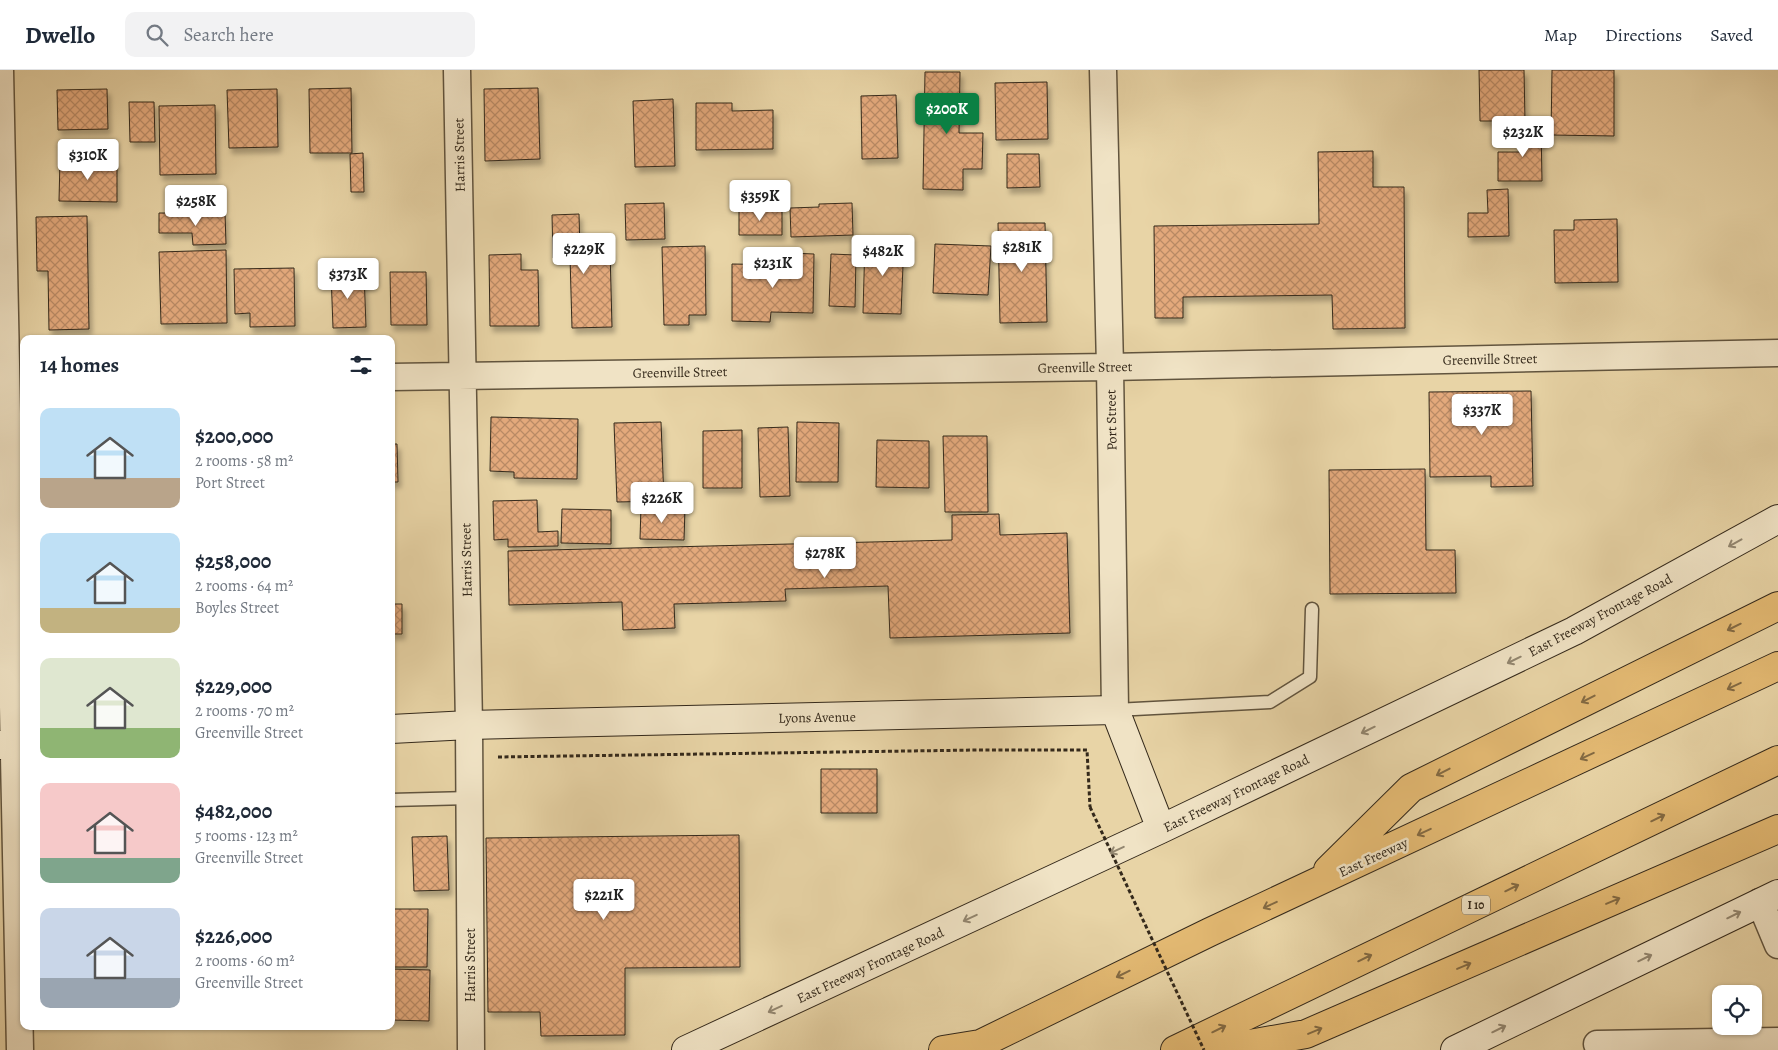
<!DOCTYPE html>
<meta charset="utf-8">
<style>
:root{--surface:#fff;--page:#f2f2f3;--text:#1f2937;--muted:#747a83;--line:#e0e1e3;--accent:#0b8043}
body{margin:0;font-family:Alegreya,serif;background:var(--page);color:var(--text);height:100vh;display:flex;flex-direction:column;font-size:19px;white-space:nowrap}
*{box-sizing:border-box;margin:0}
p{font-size:16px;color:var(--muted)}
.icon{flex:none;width:28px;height:28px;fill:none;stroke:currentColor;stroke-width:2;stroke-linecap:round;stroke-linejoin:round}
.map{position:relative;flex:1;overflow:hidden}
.details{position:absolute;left:20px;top:265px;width:375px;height:695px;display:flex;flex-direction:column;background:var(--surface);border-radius:10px;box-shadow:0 1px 4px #0004}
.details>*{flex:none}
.controls{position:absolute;left:1712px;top:915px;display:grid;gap:10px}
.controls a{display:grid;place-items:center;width:50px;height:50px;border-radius:10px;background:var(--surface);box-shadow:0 1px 4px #0004;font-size:25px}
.price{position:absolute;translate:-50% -42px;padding:0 11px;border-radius:5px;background:#fff;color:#222;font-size:16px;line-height:32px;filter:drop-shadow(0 1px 2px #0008)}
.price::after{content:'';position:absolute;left:50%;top:30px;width:15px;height:11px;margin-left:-8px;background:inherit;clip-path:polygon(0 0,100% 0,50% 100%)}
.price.active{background:var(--accent);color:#fff}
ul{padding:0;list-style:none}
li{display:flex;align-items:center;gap:15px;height:125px;padding:0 20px}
li span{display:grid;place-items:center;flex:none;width:140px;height:100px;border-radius:10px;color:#555}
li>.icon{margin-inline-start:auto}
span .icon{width:60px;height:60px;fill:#fffc;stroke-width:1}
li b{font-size:21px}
h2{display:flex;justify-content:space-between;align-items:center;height:60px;padding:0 20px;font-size:21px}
header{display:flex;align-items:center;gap:30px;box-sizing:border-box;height:70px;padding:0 25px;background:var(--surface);border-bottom:1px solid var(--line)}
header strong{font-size:24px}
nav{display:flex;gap:28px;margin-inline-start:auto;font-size:18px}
.search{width:350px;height:45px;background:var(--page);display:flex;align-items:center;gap:12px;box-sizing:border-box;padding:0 18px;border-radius:10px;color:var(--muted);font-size:19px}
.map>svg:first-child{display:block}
</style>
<header>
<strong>Dwello</strong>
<div class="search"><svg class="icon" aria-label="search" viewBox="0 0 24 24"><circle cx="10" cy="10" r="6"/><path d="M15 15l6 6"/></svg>Search here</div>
<nav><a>Map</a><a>Directions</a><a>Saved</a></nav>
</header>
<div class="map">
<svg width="1778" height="980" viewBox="0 0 1778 980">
<defs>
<pattern id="building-cross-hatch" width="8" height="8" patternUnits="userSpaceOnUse" patternTransform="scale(1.25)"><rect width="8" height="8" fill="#e3a97c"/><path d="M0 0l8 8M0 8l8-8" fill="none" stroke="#b98a65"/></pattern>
<filter id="shadow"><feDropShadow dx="3" dy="5.5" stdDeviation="2.5" flood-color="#0004"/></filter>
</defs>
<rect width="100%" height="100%" fill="#e8d4a6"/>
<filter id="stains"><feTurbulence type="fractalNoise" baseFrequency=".004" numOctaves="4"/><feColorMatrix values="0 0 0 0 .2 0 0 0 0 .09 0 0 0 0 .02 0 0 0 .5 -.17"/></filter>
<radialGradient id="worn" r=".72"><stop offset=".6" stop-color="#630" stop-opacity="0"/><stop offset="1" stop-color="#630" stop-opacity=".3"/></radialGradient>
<path fill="url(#building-cross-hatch)" stroke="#34291b" filter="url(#shadow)" d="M1479 0H1524L1525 51H1480Z
M1552 0H1614V66L1551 65Z
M925 2H960L959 63H983L982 99H963V120L923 119Z
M1047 12 1048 69 996 70 995 13Z
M351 18 352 83H310L309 19Z
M538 18 540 89 485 91 484 19Z
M107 19 108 59 58 60 57 20Z
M277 19 278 77 229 78 227 20Z
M896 25 898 88 862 89 861 26Z
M673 29 675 96 635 97 633 31Z
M129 32H154L155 72H130Z
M696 33H732V41L773 40V79L696 80Z
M215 35 216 104 160 105 159 36Z
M1522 55H1541L1542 111H1498V82H1522Z
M1373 81V117H1404L1405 258 1333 259 1332 225 1183 227V248H1155L1154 156 1319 154 1318 82Z
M363 83 364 122H351L350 84Z
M1007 84H1039L1040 117 1007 118Z
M60 90 117 91V132L59 131Z
M1508 119 1509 166 1468 167V143H1488L1487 120Z
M664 133 665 169 626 170 625 134Z
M852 133 853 165 791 167 790 138 819 137V134Z
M739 139 782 140V165H739Z
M159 143H225L226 174 193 175 192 163H159Z
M579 144 580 181 610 180 612 257 572 258 570 187 553 188 552 145Z
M87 146 89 259 49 260 48 201H37L36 147Z
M1617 149 1618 212 1555 213 1554 160H1574V150Z
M998 153H1045L1047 252 1000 253Z
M865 170 904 171 901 244 863 243Z
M935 174 991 176 988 225 933 223Z
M705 176 706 245H689V255H664L662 177Z
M226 180 227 253 161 254 159 182Z
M790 183 814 184 813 243 771 242 770 252 732 251V194L790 195Z
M521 184V200H538L539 256H490L489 185Z
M831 184 856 185 855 237 829 236Z
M294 198 295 256 250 257V243L235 244 234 199Z
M364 202 366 257 333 258 331 203Z
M390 202H426L427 255H391Z
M1531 321 1533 416 1491 417V406L1430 407 1429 322Z
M491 347 578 349 577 409 514 408V402L490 401Z
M661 352 664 431 617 432 614 353Z
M797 352 839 353 838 412H796Z
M788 357 790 426 760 427 758 358Z
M742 360V418H703V361Z
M943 366H987L988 442H945Z
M877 370 929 371V418L876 417Z
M391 374H397L398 412H391Z
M1425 399 1426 480H1455L1456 523 1330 524 1329 400Z
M537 430 538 462 558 461V476L508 477V469L494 470 493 431Z
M641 437 685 438 684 470 640 469Z
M562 439 611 440V474L561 473Z
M999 444 1000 465 1067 463 1070 563 890 568 888 516 785 519 786 531 674 534 675 558 623 560 622 532 509 535 508 481 952 470V445Z
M391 534H402V564H391Z
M821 699H877V743H821Z
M739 765 740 897 625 898V965L541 966 540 942H488L486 768Z
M447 766 449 820 414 821 412 767Z
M391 839H428L427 897H391Z
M391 899 430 900 429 951 391 950Z"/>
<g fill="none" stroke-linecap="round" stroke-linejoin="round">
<g stroke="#61543e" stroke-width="15">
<path id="lane" d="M1115 640 1270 632 1310 607 1312 539
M391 730 470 728"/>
</g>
<g stroke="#61543e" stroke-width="29">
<path id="street" d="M0 0 20 980
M457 0 469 655 471 980
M1103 0 1110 297 1115 640
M391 307 1110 297 1778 283
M1760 832 1778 875
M1597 974 1778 971"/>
</g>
<g stroke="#34291b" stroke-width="30">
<path id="secondary" d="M391 659 469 655 1115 640 1161 759
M0 675 24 674
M686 980 1161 759 1574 561 1778 449
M1455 980 1778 824"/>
</g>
<g stroke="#34291b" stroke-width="30">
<path id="highway" d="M1328 800 1411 718 1778 536
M943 980 980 974
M968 980 1210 862 1778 596
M1175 980 1778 690
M1216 980 1306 964 1778 759"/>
</g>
<path stroke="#34291b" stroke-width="3" stroke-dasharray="4 2.5" stroke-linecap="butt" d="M498 687 977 680H1087L1090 737"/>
<use href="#lane" stroke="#f0e3c5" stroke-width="12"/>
<use href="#street" stroke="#f0e3c5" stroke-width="26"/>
<use href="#secondary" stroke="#f0e3c5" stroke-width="28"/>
<use href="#highway" stroke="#e4ba73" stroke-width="28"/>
<path stroke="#34291b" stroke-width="3" stroke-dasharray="4 2.5" stroke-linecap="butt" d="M1090 737 1204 980"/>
</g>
<defs><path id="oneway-shaft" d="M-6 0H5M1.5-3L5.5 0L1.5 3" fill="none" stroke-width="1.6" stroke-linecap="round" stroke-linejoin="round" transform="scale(1.25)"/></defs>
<g stroke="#928670">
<use href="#oneway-shaft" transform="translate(1735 473) rotate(151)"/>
<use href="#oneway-shaft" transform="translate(1514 590) rotate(154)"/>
<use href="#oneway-shaft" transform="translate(1368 660) rotate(154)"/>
<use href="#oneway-shaft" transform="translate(1117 780) rotate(155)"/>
<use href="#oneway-shaft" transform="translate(1734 845) rotate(-26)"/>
<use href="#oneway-shaft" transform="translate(970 848) rotate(155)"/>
<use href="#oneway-shaft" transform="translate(1645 888) rotate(-26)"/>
<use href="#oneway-shaft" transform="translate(775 939) rotate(155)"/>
<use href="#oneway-shaft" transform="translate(1499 959) rotate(-26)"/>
</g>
<g stroke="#836a43">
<use href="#oneway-shaft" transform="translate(1734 557) rotate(154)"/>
<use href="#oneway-shaft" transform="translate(1734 616) rotate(155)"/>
<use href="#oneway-shaft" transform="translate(1588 629) rotate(153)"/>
<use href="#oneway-shaft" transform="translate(1587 686) rotate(155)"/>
<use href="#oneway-shaft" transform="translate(1443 702) rotate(153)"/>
<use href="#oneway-shaft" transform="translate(1658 748) rotate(-26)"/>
<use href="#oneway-shaft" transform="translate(1424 762) rotate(155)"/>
<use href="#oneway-shaft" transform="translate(1512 818) rotate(-26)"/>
<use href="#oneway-shaft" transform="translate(1613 831) rotate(-23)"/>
<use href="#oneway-shaft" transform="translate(1270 835) rotate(155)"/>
<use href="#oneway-shaft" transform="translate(1365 888) rotate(-26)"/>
<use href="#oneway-shaft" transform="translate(1464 896) rotate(-23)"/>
<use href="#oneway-shaft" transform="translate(1123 904) rotate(154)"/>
<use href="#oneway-shaft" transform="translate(1219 959) rotate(-26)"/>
<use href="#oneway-shaft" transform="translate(1315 961) rotate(-23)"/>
</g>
<g text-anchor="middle" stroke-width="5" stroke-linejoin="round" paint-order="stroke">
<rect fill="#f0e3c5" stroke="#6c614e" stroke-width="1" x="1462" y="825.5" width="28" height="19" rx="4"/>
<g font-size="12" font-weight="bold" fill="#34291b">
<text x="1476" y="839">I 10</text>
</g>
<g font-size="14" fill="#34291b" stroke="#f0e3c5">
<text transform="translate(459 85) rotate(-91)" y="5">Harris Street</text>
<text transform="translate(1490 289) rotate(-1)" y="5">Greenville Street</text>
<text transform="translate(1085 297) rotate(-1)" y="5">Greenville Street</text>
<text transform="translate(680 302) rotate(-1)" y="5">Greenville Street</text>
<text transform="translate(1111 350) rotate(-91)" y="5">Port Street</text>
<text transform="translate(466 490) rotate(-91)" y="5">Harris Street</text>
<text transform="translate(1600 545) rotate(-28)" y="5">East Freeway Frontage Road</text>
<text transform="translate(817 647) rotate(-1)" y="5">Lyons Avenue</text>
<text transform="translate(1236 723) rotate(-26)" y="5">East Freeway Frontage Road</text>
<text transform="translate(1373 787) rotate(-25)" y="5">East Freeway</text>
<text transform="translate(470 895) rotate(-90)" y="5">Harris Street</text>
<text transform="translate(870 895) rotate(-25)" y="5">East Freeway Frontage Road</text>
</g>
</g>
<rect width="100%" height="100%" filter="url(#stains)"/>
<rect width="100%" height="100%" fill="url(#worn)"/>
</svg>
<div class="controls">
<a><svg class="icon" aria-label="locate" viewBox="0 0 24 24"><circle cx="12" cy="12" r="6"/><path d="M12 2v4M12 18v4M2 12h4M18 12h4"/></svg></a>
</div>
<b class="price active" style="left:947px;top:65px">$200K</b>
<b class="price" style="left:1523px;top:88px">$232K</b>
<b class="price" style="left:88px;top:111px">$310K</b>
<b class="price" style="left:760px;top:152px">$359K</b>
<b class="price" style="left:196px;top:157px">$258K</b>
<b class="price" style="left:1022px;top:203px">$281K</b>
<b class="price" style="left:584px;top:205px">$229K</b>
<b class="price" style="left:883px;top:207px">$482K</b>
<b class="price" style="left:773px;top:219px">$231K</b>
<b class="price" style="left:348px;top:230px">$373K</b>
<b class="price" style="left:1482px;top:366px">$337K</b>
<b class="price" style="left:662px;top:454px">$226K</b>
<b class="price" style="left:825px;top:509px">$278K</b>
<b class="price" style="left:604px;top:851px">$221K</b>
<section class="details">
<h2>14 homes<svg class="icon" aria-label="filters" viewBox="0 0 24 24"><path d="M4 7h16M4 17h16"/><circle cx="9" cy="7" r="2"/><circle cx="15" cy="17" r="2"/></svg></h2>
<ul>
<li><span style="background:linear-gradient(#bfe0f5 70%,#b9a48a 0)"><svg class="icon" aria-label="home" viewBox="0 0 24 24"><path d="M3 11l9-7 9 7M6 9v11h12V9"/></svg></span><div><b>$200,000</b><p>2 rooms · 58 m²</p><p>Port Street</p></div></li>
<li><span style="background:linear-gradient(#bfe0f5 75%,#c2b280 0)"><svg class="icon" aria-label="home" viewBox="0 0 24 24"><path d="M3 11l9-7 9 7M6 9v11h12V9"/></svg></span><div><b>$258,000</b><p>2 rooms · 64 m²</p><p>Boyles Street</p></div></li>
<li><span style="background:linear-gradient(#dfe7d0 70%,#8fb573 0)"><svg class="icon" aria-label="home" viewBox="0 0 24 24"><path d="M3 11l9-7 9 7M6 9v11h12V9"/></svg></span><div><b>$229,000</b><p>2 rooms · 70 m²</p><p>Greenville Street</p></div></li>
<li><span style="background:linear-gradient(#f6c9c9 75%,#7fa58c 0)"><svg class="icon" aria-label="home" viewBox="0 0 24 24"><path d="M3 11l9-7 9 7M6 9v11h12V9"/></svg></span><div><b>$482,000</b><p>5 rooms · 123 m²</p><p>Greenville Street</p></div></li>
<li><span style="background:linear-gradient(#c9d6e8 70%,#9aa5b1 0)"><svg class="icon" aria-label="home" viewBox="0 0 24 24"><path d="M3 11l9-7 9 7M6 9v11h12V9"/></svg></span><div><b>$226,000</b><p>2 rooms · 60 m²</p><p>Greenville Street</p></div></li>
</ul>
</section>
</div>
